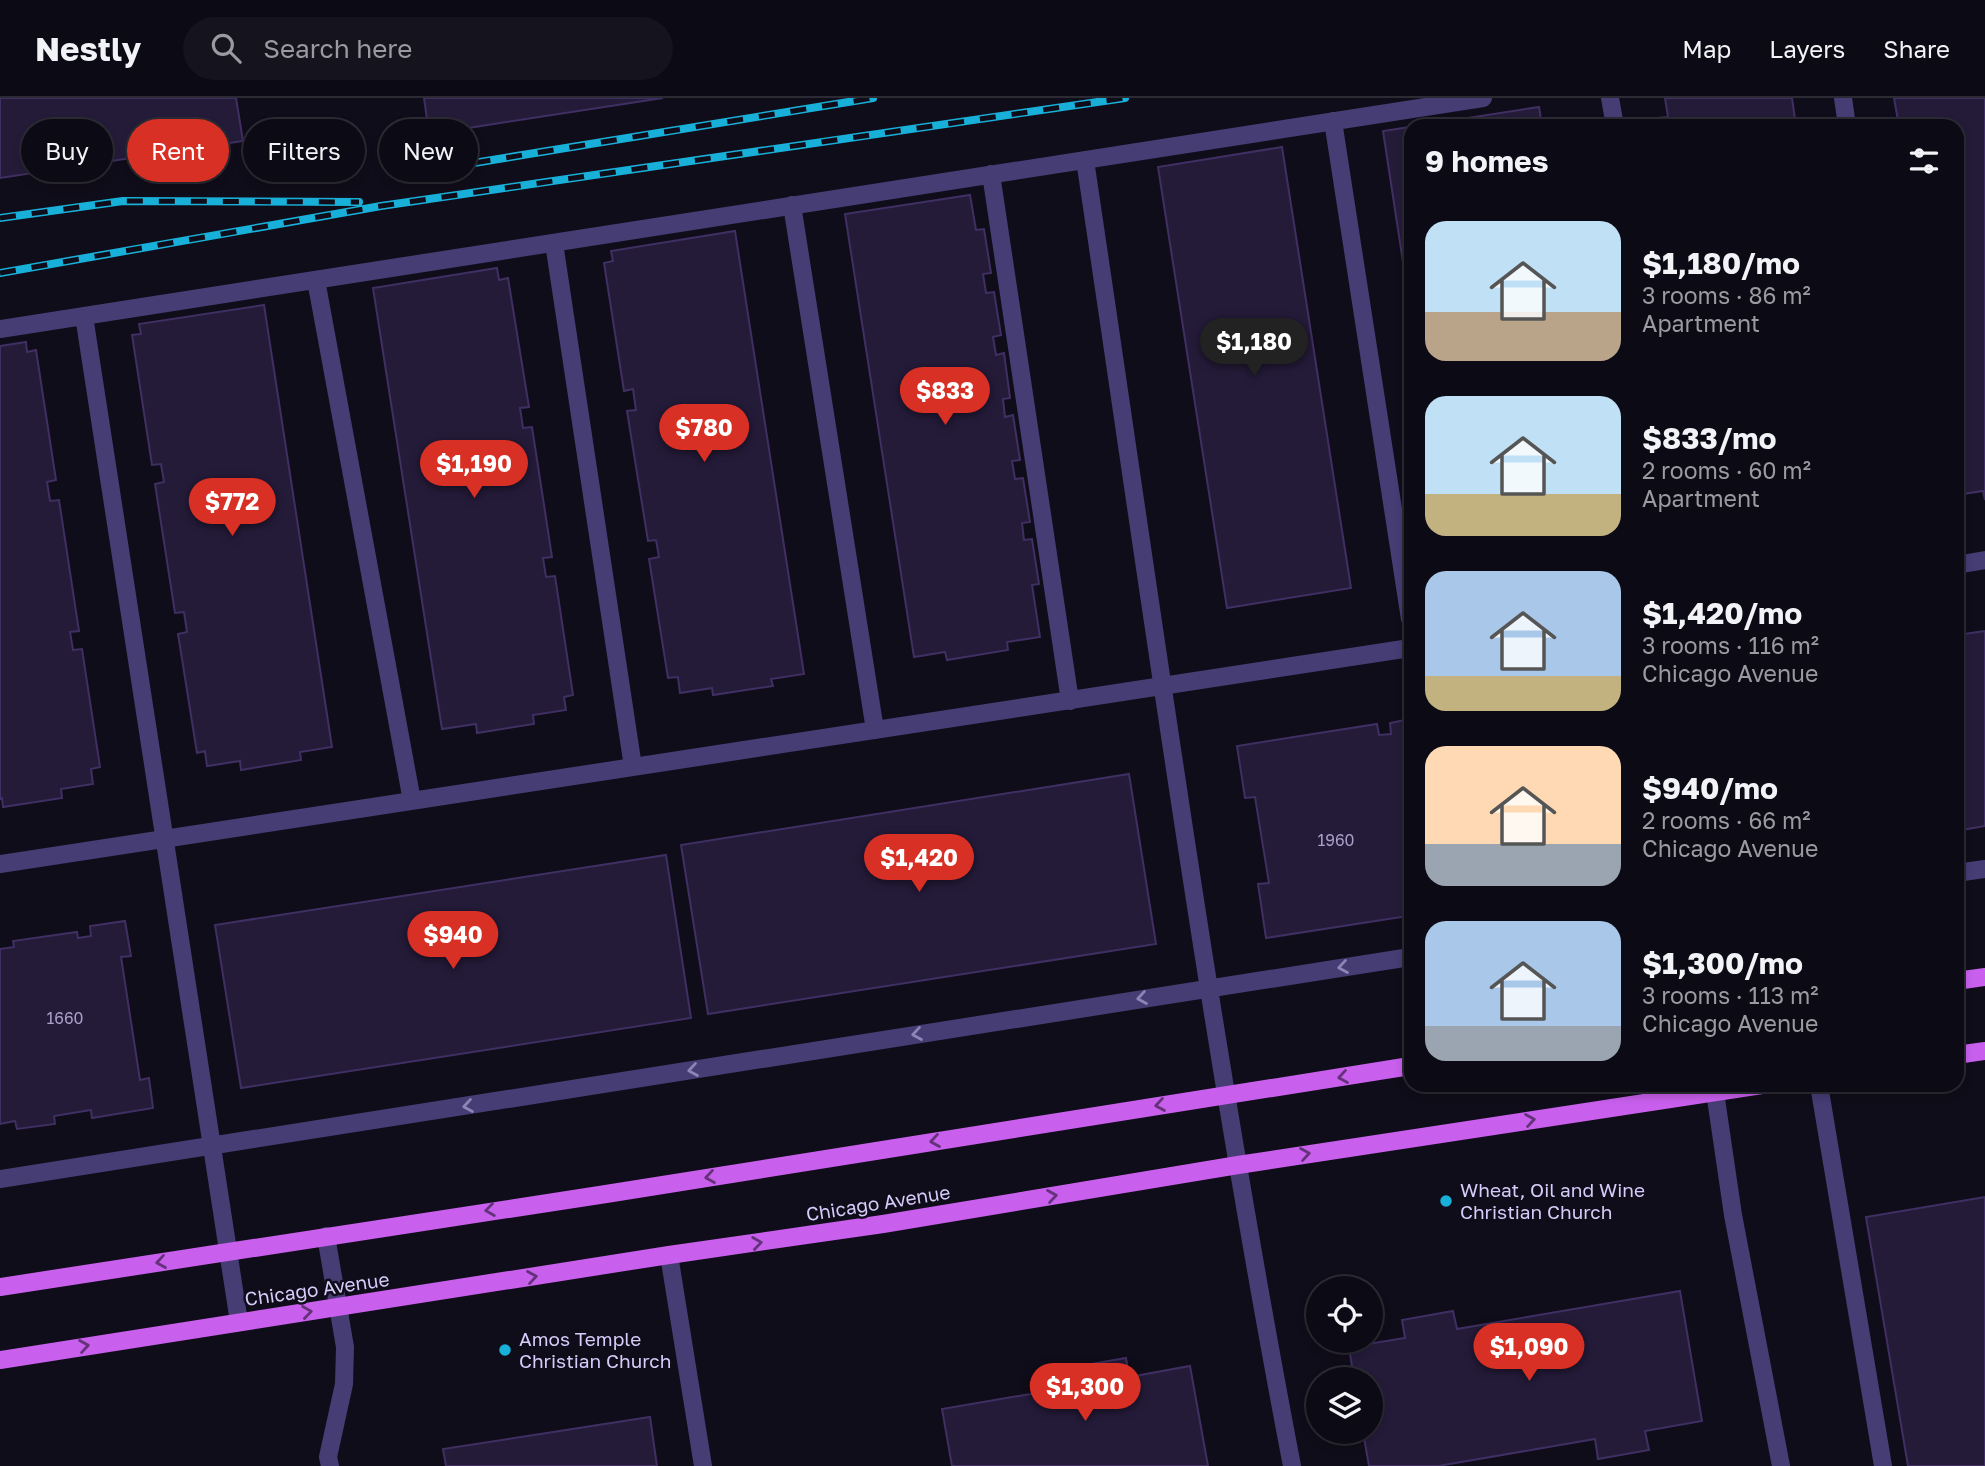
<!DOCTYPE html>
<meta charset="utf-8">
<style>
:root{--surface:#0c0a14;--page:#15131d;--text:#f1f3f6;--muted:#9a9aa0;--line:#2c2b34;--accent:#d93025}
body{margin:0;font-family:"Golos Text",sans-serif;background:var(--page);color:var(--text);height:100vh;display:flex;flex-direction:column;font-size:26px;white-space:nowrap}
*{box-sizing:border-box;margin:0}
p{font-size:23px;color:var(--muted)}
.icon{flex:none;width:38px;height:38px;fill:none;stroke:currentColor;stroke-width:2;stroke-linecap:round;stroke-linejoin:round}
.map{position:relative;flex:1;overflow:hidden}
.sheet{position:absolute;left:1404px;top:21px;width:560px;height:973px;display:flex;flex-direction:column;background:var(--surface);border-radius:21px;box-shadow:0 4px 10px #0003,0 0 0 2px var(--line)}
.sheet>*{flex:none}
.guide{position:absolute;left:21px;top:21px;width:665px;height:63px;display:flex;gap:14px}
.buttons{position:absolute;left:1306px;top:1178px;display:grid;gap:14px}
.buttons a{display:grid;place-items:center;width:77px;height:77px;border-radius:50%;background:var(--surface);box-shadow:0 4px 10px #0003,0 0 0 2px var(--line);font-size:35px}
.price{position:absolute;translate:-50% -60px;padding:0 16px;border-radius:24px;background:var(--accent);color:#fff;font-size:23px;line-height:46px;filter:drop-shadow(0 2px 4px #0008)}
.price::after{content:'';position:absolute;left:50%;top:42px;width:21px;height:16px;margin-left:-10px;background:inherit;clip-path:polygon(0 0,100% 0,50% 100%)}
.price.selected{background:#222;color:#fff}
ul{padding:0;list-style:none}
li{display:flex;align-items:center;gap:21px;height:175px;padding:0 21px}
li span{display:grid;place-items:center;flex:none;width:196px;height:140px;border-radius:21px;color:#555}
li>.icon{margin-inline-start:auto}
span .icon{width:84px;height:84px;fill:#fffc;stroke-width:1}
li b{font-size:30px}
h2{display:flex;justify-content:space-between;align-items:center;height:84px;padding:0 21px;font-size:30px}
.chip{padding:0 24px;border-radius:32px;background:var(--surface);box-shadow:0 4px 10px #0003,0 0 0 2px var(--line);font-size:24px;line-height:63px}
.chip.selected{background:var(--accent);color:#fff}
header{display:flex;align-items:center;gap:42px;box-sizing:border-box;height:98px;padding:0 35px;background:var(--surface);border-bottom:2px solid var(--line)}
header strong{font-size:33px}
nav{display:flex;gap:38px;margin-inline-start:auto;font-size:24px}
.search{width:490px;height:63px;background:var(--page);display:flex;align-items:center;gap:18px;box-sizing:border-box;padding:0 24px;border-radius:38px;color:var(--muted);font-size:26px}
.map>svg:first-child{display:block}
</style>
<header>
<strong>Nestly</strong>
<div class="search"><svg class="icon" aria-label="search" viewBox="0 0 24 24"><circle cx="10" cy="10" r="6"/><path d="M15 15l6 6"/></svg>Search here</div>
<nav><a>Map</a><a>Layers</a><a>Share</a></nav>
</header>
<div class="map">
<svg width="1985" height="1368" viewBox="0 0 1985 1368">
<rect width="100%" height="100%" fill="#100d1a"/>
<path fill="#241b39" stroke="#3f2f62" stroke-width="2" d="M0 0H236L243 43 0 80Z
M424 0H663L429 36Z
M1665 0H1792L1796 28H1659L1658 20 1668 19Z
M1894 0H1985V402L1983 393 1956 397V28H1899Z
M1539 9 1542 28H1416Z
M1410 29V210L1383 33Z
M1282 49 1351 490 1227 510 1158 69Z
M970 97 976 132 984 131 991 175 983 176 986 195 994 194 1001 237 993 239 996 257 1004 255 1010 300 1003 301 1005 319 1013 317 1020 362 1012 363 1015 381 1023 380 1030 424 1022 425 1024 442 1032 441 1039 486 1032 487 1040 539 1007 544 1008 552 947 562 945 554 914 559 845 116Z
M735 133 804 576 771 581 773 588 713 597 712 590 680 595 678 579 668 580 649 461 659 459 656 442 648 443 627 313 636 312 633 291 624 293 604 165 613 163 611 153Z
M497 170 499 182 508 180 529 309 520 310 523 330 532 329 552 459 543 460 546 479 555 478 573 597 564 599 566 612 533 617 534 626 477 635 476 626 442 631 373 190Z
M264 207 332 649 300 654 301 662 241 672 240 663 207 668 205 653 197 655 178 536 187 534 184 514 175 515 155 386 164 384 161 366 152 367 132 237 141 236 139 226Z
M26 244 27 254 36 252 56 382 47 384 50 403 59 402 79 533 70 534 73 552 82 551 100 669 91 671 93 686 61 691 62 700 3 709 2 700 0 701V248Z
M1985 533V728L1956 733V537Z
M1410 621V808H1406L1408 818 1266 840 1258 786 1269 785 1255 699 1245 700 1237 648 1377 626 1379 637 1391 636 1390 625Z
M1129 676 1156 846 708 916 681 747Z
M666 757 691 920 241 990 215 827Z
M125 823 131 858 121 859 140 982 149 980 153 1010 92 1020 91 1012 54 1018 55 1026 17 1031 15 1023 0 1026V851L14 849 13 843 77 834 78 840 91 838 90 828Z
M1985 1099V1368H1908L1866 1119Z
M1680 1193 1702 1323 1645 1333 1649 1352 1598 1361 1595 1341 1438 1368H1369L1363 1334H1370V1281H1354L1349 1249 1405 1240 1402 1222 1453 1213 1457 1231Z
M1126 1260 1129 1279 1190 1268 1208 1368H952L942 1311 1077 1288 1074 1269Z
M650 1319 657 1368H446L443 1351Z"/>
<g fill="none" stroke-linecap="round" stroke-linejoin="round">
<path stroke="#453d74" stroke-width="18" d="M1610 0 1615 28
M1843 0 1847 28
M1333 23 1410 521
M1085 62C1150 498 1209 935 1292 1368
M991 76 1070 603
M792 107 875 632
M554 145 633 669
M316 182 412 703
M84 218 239 1224
M0 231 1483 0
M1956 467 1985 462
M0 766 1410 550
M1956 775 1985 771
M1819 987 1883 1368
M1715 994 1733 1117 1781 1368
M0 1081 1410 859
M326 1138 345 1249 344 1286 328 1359 330 1368
M669 1157 703 1368"/>
<path stroke="#c85fed" stroke-width="18" d="M1956 883 1985 879
M1956 957 1985 953
M0 1189 606 1096 1410 968
M0 1262 669 1157 883 1126 1238 1067 1762 987"/>
<g stroke="#18b0d9" stroke-width="8">
<path id="rail" d="M443 70 873 0
M0 120 123 103 359 104
M0 175 381 108 1125 0"/>
</g>
<use href="#rail" stroke="#100d1a" stroke-width="5" stroke-dasharray="16" stroke-linecap="butt"/>
</g>
<defs><path id="oneway-chevron" d="M-2-3.5L2.5 0L-2 3.5" fill="none" stroke-width="1.6" stroke-linecap="round" stroke-linejoin="round" transform="scale(1.75)"/></defs>
<g stroke="#8e84b6">
<use href="#oneway-chevron" transform="translate(1343 869) rotate(171)"/>
<use href="#oneway-chevron" transform="translate(1142 900) rotate(171)"/>
<use href="#oneway-chevron" transform="translate(917 936) rotate(171)"/>
<use href="#oneway-chevron" transform="translate(693 972) rotate(171)"/>
<use href="#oneway-chevron" transform="translate(468 1008) rotate(171)"/>
</g>
<g stroke="#633279">
<use href="#oneway-chevron" transform="translate(1343 979) rotate(171)"/>
<use href="#oneway-chevron" transform="translate(1160 1007) rotate(171)"/>
<use href="#oneway-chevron" transform="translate(1530 1022) rotate(-9)"/>
<use href="#oneway-chevron" transform="translate(935 1043) rotate(171)"/>
<use href="#oneway-chevron" transform="translate(1305 1056) rotate(-9)"/>
<use href="#oneway-chevron" transform="translate(710 1079) rotate(171)"/>
<use href="#oneway-chevron" transform="translate(1052 1098) rotate(-9)"/>
<use href="#oneway-chevron" transform="translate(490 1112) rotate(172)"/>
<use href="#oneway-chevron" transform="translate(757 1145) rotate(-8)"/>
<use href="#oneway-chevron" transform="translate(161 1164) rotate(171)"/>
<use href="#oneway-chevron" transform="translate(532 1179) rotate(-9)"/>
<use href="#oneway-chevron" transform="translate(307 1214) rotate(-8)"/>
<use href="#oneway-chevron" transform="translate(84 1248) rotate(-9)"/>
</g>
<g fill="#18b0d9" stroke="#100d1a" stroke-width="2.5">
<circle cx="1446" cy="1103" r="7"/>
<circle cx="505" cy="1252" r="7"/>
</g>
<g text-anchor="middle" stroke-width="5" stroke-linejoin="round" paint-order="stroke">
<g font-size="16" fill="#aa9fc9">
<text x="1336" y="748">1960</text>
<text x="65" y="926">1660</text>
</g>
<g font-size="19" fill="#d6cbf9" stroke="#100d1a" text-anchor="start">
<text x="1460" y="1099">Wheat, Oil and Wine<tspan x="1460" dy="22">Christian Church</tspan></text>
<text x="519" y="1248">Amos Temple<tspan x="519" dy="22">Christian Church</tspan></text>
</g>
<g font-size="19" fill="#d6cbf9" stroke="#100d1a">
<text transform="translate(878 1105) rotate(-9)" y="7">Chicago Avenue</text>
<text transform="translate(317 1191) rotate(-8)" y="7">Chicago Avenue</text>
</g>
</g>
</svg>
<div class="buttons">
<a><svg class="icon" aria-label="locate" viewBox="0 0 24 24"><circle cx="12" cy="12" r="6"/><path d="M12 2v4M12 18v4M2 12h4M18 12h4"/></svg></a>
<a><svg class="icon" aria-label="layers" viewBox="0 0 24 24"><path d="M12 4l9 5-9 5-9-5zM3 14l9 5 9-5"/></svg></a>
</div>
<b class="price selected" style="left:1254px;top:280px">$1,180</b>
<b class="price" style="left:945px;top:329px">$833</b>
<b class="price" style="left:704px;top:366px">$780</b>
<b class="price" style="left:474px;top:402px">$1,190</b>
<b class="price" style="left:232px;top:440px">$772</b>
<b class="price" style="left:919px;top:796px">$1,420</b>
<b class="price" style="left:453px;top:873px">$940</b>
<b class="price" style="left:1529px;top:1285px">$1,090</b>
<b class="price" style="left:1085px;top:1325px">$1,300</b>
<div class="guide">
<a class="chip">Buy</a>
<a class="chip selected">Rent</a>
<a class="chip">Filters</a>
<a class="chip">New</a>
</div>
<section class="sheet">
<h2>9 homes<svg class="icon" aria-label="filters" viewBox="0 0 24 24"><path d="M4 7h16M4 17h16"/><circle cx="9" cy="7" r="2"/><circle cx="15" cy="17" r="2"/></svg></h2>
<ul>
<li><span style="background:linear-gradient(#bfe0f5 65%,#b9a48a 0)"><svg class="icon" aria-label="home" viewBox="0 0 24 24"><path d="M3 11l9-7 9 7M6 9v11h12V9"/></svg></span><div><b>$1,180/mo</b><p>3 rooms · 86 m²</p><p>Apartment</p></div></li>
<li><span style="background:linear-gradient(#bfe0f5 70%,#c2b280 0)"><svg class="icon" aria-label="home" viewBox="0 0 24 24"><path d="M3 11l9-7 9 7M6 9v11h12V9"/></svg></span><div><b>$833/mo</b><p>2 rooms · 60 m²</p><p>Apartment</p></div></li>
<li><span style="background:linear-gradient(#a9c7e8 75%,#c2b280 0)"><svg class="icon" aria-label="home" viewBox="0 0 24 24"><path d="M3 11l9-7 9 7M6 9v11h12V9"/></svg></span><div><b>$1,420/mo</b><p>3 rooms · 116 m²</p><p>Chicago Avenue</p></div></li>
<li><span style="background:linear-gradient(#ffd9b3 70%,#9aa5b1 0)"><svg class="icon" aria-label="home" viewBox="0 0 24 24"><path d="M3 11l9-7 9 7M6 9v11h12V9"/></svg></span><div><b>$940/mo</b><p>2 rooms · 66 m²</p><p>Chicago Avenue</p></div></li>
<li><span style="background:linear-gradient(#a9c7e8 75%,#9aa5b1 0)"><svg class="icon" aria-label="home" viewBox="0 0 24 24"><path d="M3 11l9-7 9 7M6 9v11h12V9"/></svg></span><div><b>$1,300/mo</b><p>3 rooms · 113 m²</p><p>Chicago Avenue</p></div></li>
</ul>
</section>
</div>
